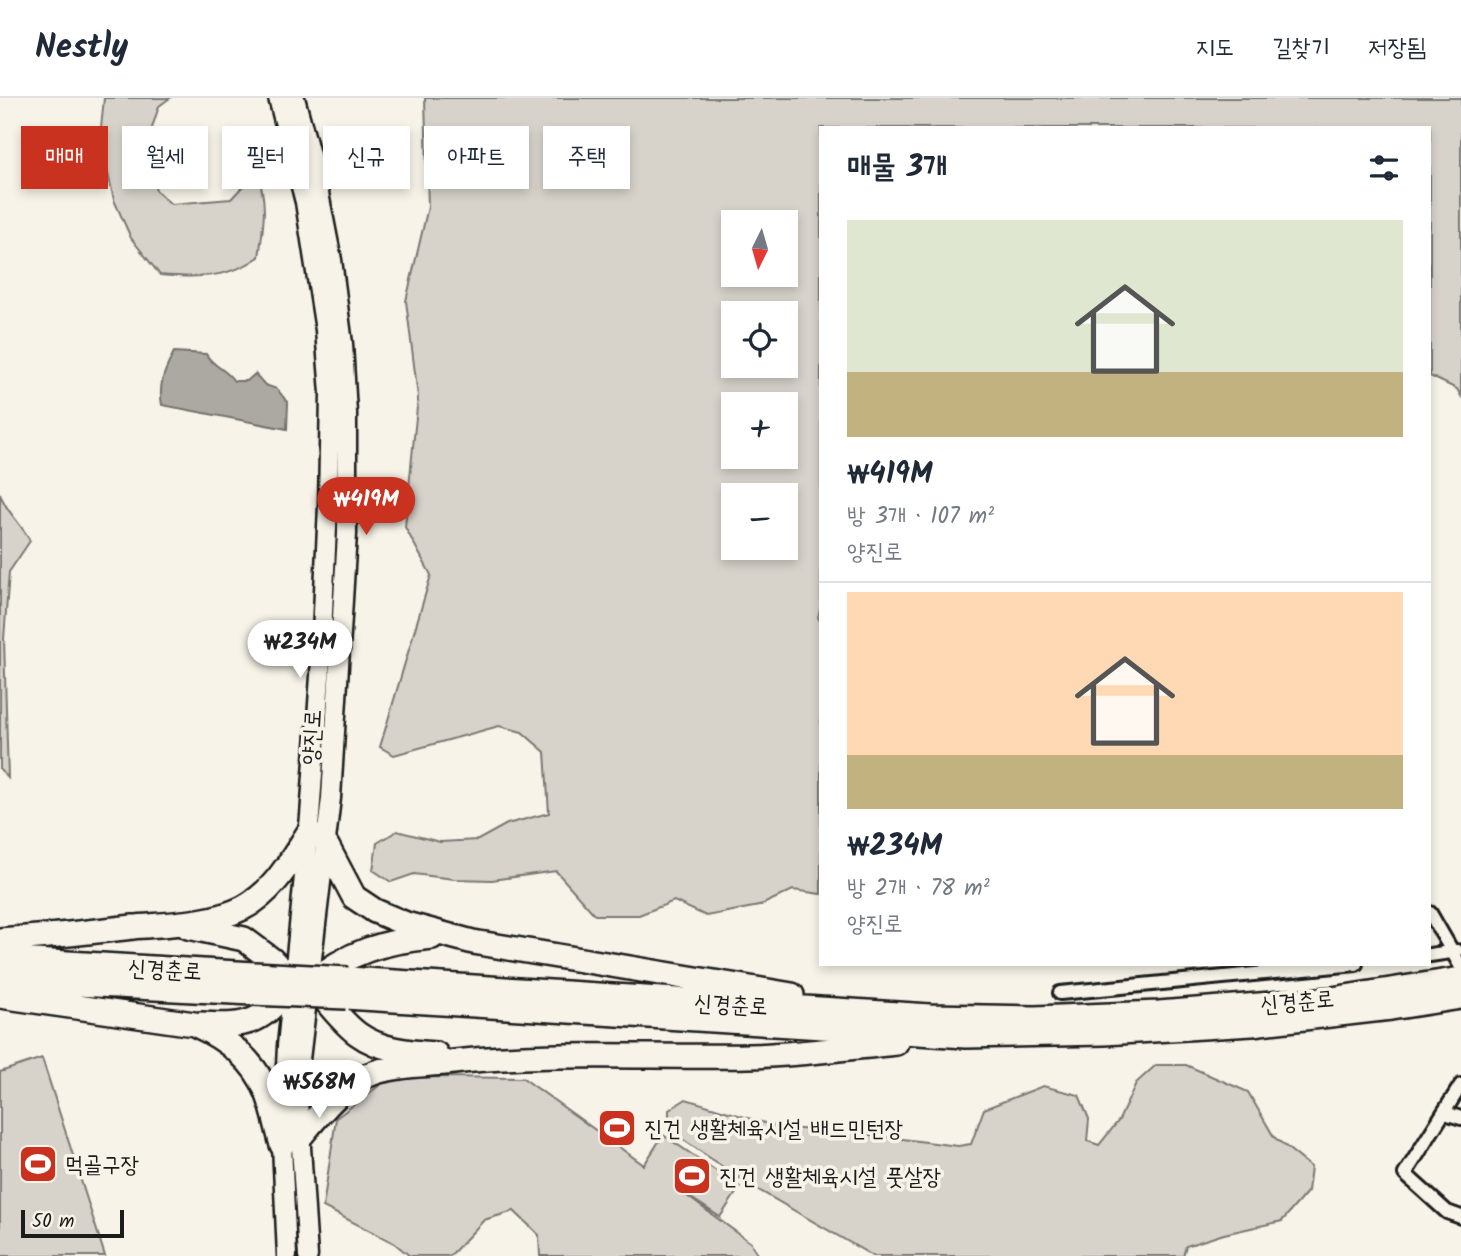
<!DOCTYPE html>
<html lang="ko">
<meta charset="utf-8">
<style>
:root{--surface:#fff;--page:#f2f2f3;--text:#1f2937;--muted:#747a83;--line:#e0e1e3;--accent:#c8321e}
body{margin:0;font-family:Kalam,"Poor Story",sans-serif;background:var(--page);color:var(--text);height:100vh;display:flex;flex-direction:column;font-size:26px;white-space:nowrap}
*{box-sizing:border-box;margin:0}
p{font-size:23px;color:var(--muted)}
.icon{flex:none;width:38px;height:38px;fill:none;stroke:currentColor;stroke-width:2;stroke-linecap:round;stroke-linejoin:round}
.map{position:relative;flex:1;overflow:hidden}
.side{position:absolute;left:819px;top:28px;width:612px;height:840px;display:flex;flex-direction:column;background:var(--surface);border-radius:0px;box-shadow:0 4px 10px #0003}
.side>*{flex:none}
.top-card{position:absolute;left:21px;top:28px;width:665px;height:63px;display:flex;gap:14px}
.needle{width:46px;rotate:185deg}
.controls{position:absolute;left:721px;top:112px;display:grid;gap:14px}
.controls a{display:grid;place-items:center;width:77px;height:77px;border-radius:0px;background:var(--surface);box-shadow:0 4px 10px #0003;font-size:35px}
.scale{position:absolute;left:21px;bottom:18px;width:103px;box-sizing:border-box;padding-left:7px;border:4px solid #1c1c1c;border-top:0;font-size:19px;line-height:24px;white-space:nowrap;color:#1c1c1c;-webkit-text-stroke:5px #f7f3e8;paint-order:stroke}
.price{position:absolute;translate:-50% -60px;padding:0 16px;border-radius:24px;background:#fff;color:#222;font-size:23px;line-height:46px;filter:drop-shadow(0 2px 4px #0008)}
.price::after{content:'';position:absolute;left:50%;top:42px;width:21px;height:16px;margin-left:-10px;background:inherit;clip-path:polygon(0 0,100% 0,50% 100%)}
.price.active{background:var(--accent);color:#fff}
ul{padding:0;list-style:none}
li{display:grid;align-content:center;gap:14px;height:371px;padding:0 28px}
li+li{border-top:2px solid var(--line)}
li span{display:grid;place-items:center;height:217px;border-radius:0px;color:#555}
li>.icon{margin-inline-start:auto}
span .icon{width:126px;height:126px;fill:#fffc;stroke-width:1}
li b{font-size:30px}
h2{display:flex;justify-content:space-between;align-items:center;height:84px;padding:0 28px;font-size:30px}
.pill{padding:0 24px;border-radius:0px;background:var(--surface);box-shadow:0 4px 10px #0003;font-size:24px;line-height:63px}
.pill.active{background:var(--accent);color:#fff}
header{display:flex;align-items:center;gap:42px;box-sizing:border-box;height:98px;padding:0 35px;background:var(--surface);border-bottom:2px solid var(--line)}
header strong{font-size:33px}
nav{display:flex;gap:38px;margin-inline-start:auto;font-size:24px}
.map>svg:first-child{display:block}
</style>
<header>
<strong>Nestly</strong>
<nav><a>지도</a><a>길찾기</a><a>저장됨</a></nav>
</header>
<div class="map">
<svg width="1461" height="1158" viewBox="0 0 1461 1158">
<rect width="100%" height="100%" fill="#f7f3e8"/>
<filter id="ink" filterUnits="userSpaceOnUse"><feTurbulence type="fractalNoise" baseFrequency=".0143" numOctaves="2"/><feDisplacementMap in="SourceGraphic" scale="14" xChannelSelector="R" yChannelSelector="G"/><feConvolveMatrix kernelMatrix="1 2 1 2 8 2 1 2 1" color-interpolation-filters="sRGB"/></filter>
<g filter="url(#ink)">
<path fill="#d7d3cb" stroke="#7a7874" stroke-width="2" fill-rule="evenodd" d="M104 0H170L159 8 145 52 156 93 171 106 231 101 256 74C269 103 263 129 259 159 228 181 196 180 160 177L131 140 114 102 100 40Z
M425 0H1461V298L1457 291 1430 278V30H821V509L818 519 821 525V796L793 792 759 808 706 818 674 803 639 817H595L556 773 492 782 454 781 414 776 391 784 373 772 377 745 397 733 440 744 478 742 507 726 549 715 545 654 522 634 499 628 394 657 380 649 431 477 405 429 418 299 406 203 428 109ZM733 124H786V177H733ZM733 215H786V268H733ZM733 306H786V359H733ZM733 397H786V450H733Z
M0 395C5 413 22 426 30 443L9 474 4 541 8 680 0 671Z
M42 960 105 1158H0V974Z
M1156 967H1186L1248 994 1274 1039 1311 1069 1308 1093 1282 1123 1224 1136 1186 1148 1183 1158H873L748 1086 669 1032V1012L686 1001 781 1030 839 1033 958 1048 971 1046 984 1011 1043 988 1079 997 1089 1021 1087 1043 1099 1047 1119 1022 1136 985Z
M436 979 523 980 644 1067 663 1037 740 1089 720 1119 676 1090 751 1145 758 1158H540L539 1137 514 1113 484 1122 450 1158H410L394 1145 323 1109 336 1020 388 981Z"/>
<path fill="#aca9a2" stroke="#72716c" stroke-width="2" d="M174 254 206 256C213 269 225 270 234 283H247L255 276 265 287 277 291 288 305 287 331 162 307C158 285 165 273 174 254Z"/>
<g fill="none" stroke-linecap="round" stroke-linejoin="round">
<g stroke="#1c1c1c" stroke-width="18">
<path id="street" d="M1430 815 1460 867
M1430 857 1457 853
M1060 895 1356 866
M1461 987 1405 1076 1447 1114 1461 1119
M1445 1015 1461 1020"/>
</g>
<g stroke="#1c1c1c" stroke-width="23">
<path id="secondary" d="M278 0 305 104 325 232 330 295 328 408 320 578 310 718 287 948 282 1047 287 1158
M295 0 315 75 332 162 343 246 347 315V436L331 700 299 970 298 1002 308 1158"/>
</g>
<g stroke="#1c1c1c" stroke-width="28">
<path id="highway" d="M327 748 354 799 375 813 406 826 473 844 792 897
M188 829 244 841 272 862 294 885H311C347 854 385 843 432 839
M0 842C44 839 89 834 133 829 168 826 211 826 243 810 274 794 291 762 309 734
M0 861 254 876
M348 881 930 918 1035 920 1159 915 1332 901 1461 881
M0 882 252 895
M313 888C327 903 340 923 358 936 380 952 409 954 436 956
M0 898 194 926C225 940 254 961 267 994 274 1011 277 1030 282 1047
M346 899 966 938 1104 935 1252 926 1391 910 1461 899
M200 926C252 929 261 925 293 885
M300 1039C321 1014 344 984 376 974 397 967 423 967 445 965 546 953 647 960 748 958 797 957 847 950 896 945"/>
</g>
<use href="#street" stroke="#f7f3e8" stroke-width="12"/>
<use href="#secondary" stroke="#f7f3e8" stroke-width="18"/>
<use href="#highway" stroke="#f7f3e8" stroke-width="23"/>
<g stroke="#1c1c1c" stroke-width="28" stroke-linecap="butt">
<path id="highway-bridge" d="M254 876 348 881
M252 895 346 899"/>
</g>
<use href="#highway-bridge" stroke="#f7f3e8" stroke-width="23"/>
</g>
</g>
<defs>
<g id="stadium-square" transform="scale(2.0125)"><rect x="-9" y="-9" width="18" height="18" rx="4" fill="#c8321e" stroke="#f7f3e8"/><path d="M0-5a6.5 5 0 1 0 0 10a6.5 5 0 1 0 0-10ZM-3.5-1.8h7v3.6h-7Z" fill="#fff"/></g>
</defs>
<g fill-rule="evenodd">
<use href="#stadium-square" x="617" y="1030"/>
<use href="#stadium-square" x="38" y="1066"/>
<use href="#stadium-square" x="692" y="1078"/>
</g>
<g text-anchor="middle" stroke-width="7" stroke-linejoin="round" paint-order="stroke">
<g font-size="23" fill="#1c1c1c" stroke="#f7f3e8">
<text transform="translate(311 639) rotate(-87)" y="8">양진로</text>
<text transform="translate(165 871) rotate(3)" y="8">신경춘로</text>
<text transform="translate(1297 903) rotate(-5)" y="8">신경춘로</text>
<text transform="translate(731 906) rotate(3)" y="8">신경춘로</text>
</g>
<g font-size="23" fill="#1c1c1c" stroke="#f7f3e8" text-anchor="start">
<text x="644" y="1038">진건 생활체육시설 배드민턴장</text>
<text x="65" y="1074">먹골구장</text>
<text x="719" y="1086">진건 생활체육시설 풋살장</text>
</g>
</g>
</svg>
<div class="controls">
<a><svg class="needle" viewBox="-14 -14 28 28"><path d="M0-13l5 13h-10z" fill="#e53935"/><path d="M0 13l5-13h-10z" fill="#747a83"/></svg></a>
<a><svg class="icon" aria-label="locate" viewBox="0 0 24 24"><circle cx="12" cy="12" r="6"/><path d="M12 2v4M12 18v4M2 12h4M18 12h4"/></svg></a>
<a>+</a>
<a>−</a>
</div>
<div class="scale">50 m</div>
<b class="price active" style="left:366px;top:439px">₩419M</b>
<b class="price" style="left:300px;top:582px">₩234M</b>
<b class="price" style="left:319px;top:1022px">₩568M</b>
<div class="top-card">
<a class="pill active">매매</a>
<a class="pill">월세</a>
<a class="pill">필터</a>
<a class="pill">신규</a>
<a class="pill">아파트</a>
<a class="pill">주택</a>
</div>
<section class="side">
<h2>매물 3개<svg class="icon" aria-label="filters" viewBox="0 0 24 24"><path d="M4 7h16M4 17h16"/><circle cx="9" cy="7" r="2"/><circle cx="15" cy="17" r="2"/></svg></h2>
<ul>
<li><span style="background:linear-gradient(#dfe7d0 70%,#c2b280 0)"><svg class="icon" aria-label="home" viewBox="0 0 24 24"><path d="M3 11l9-7 9 7M6 9v11h12V9"/></svg></span><div><b>₩419M</b><p>방 3개 · 107 m²</p><p>양진로</p></div></li>
<li><span style="background:linear-gradient(#ffd9b3 75%,#c2b280 0)"><svg class="icon" aria-label="home" viewBox="0 0 24 24"><path d="M3 11l9-7 9 7M6 9v11h12V9"/></svg></span><div><b>₩234M</b><p>방 2개 · 78 m²</p><p>양진로</p></div></li>
</ul>
</section>
</div>
